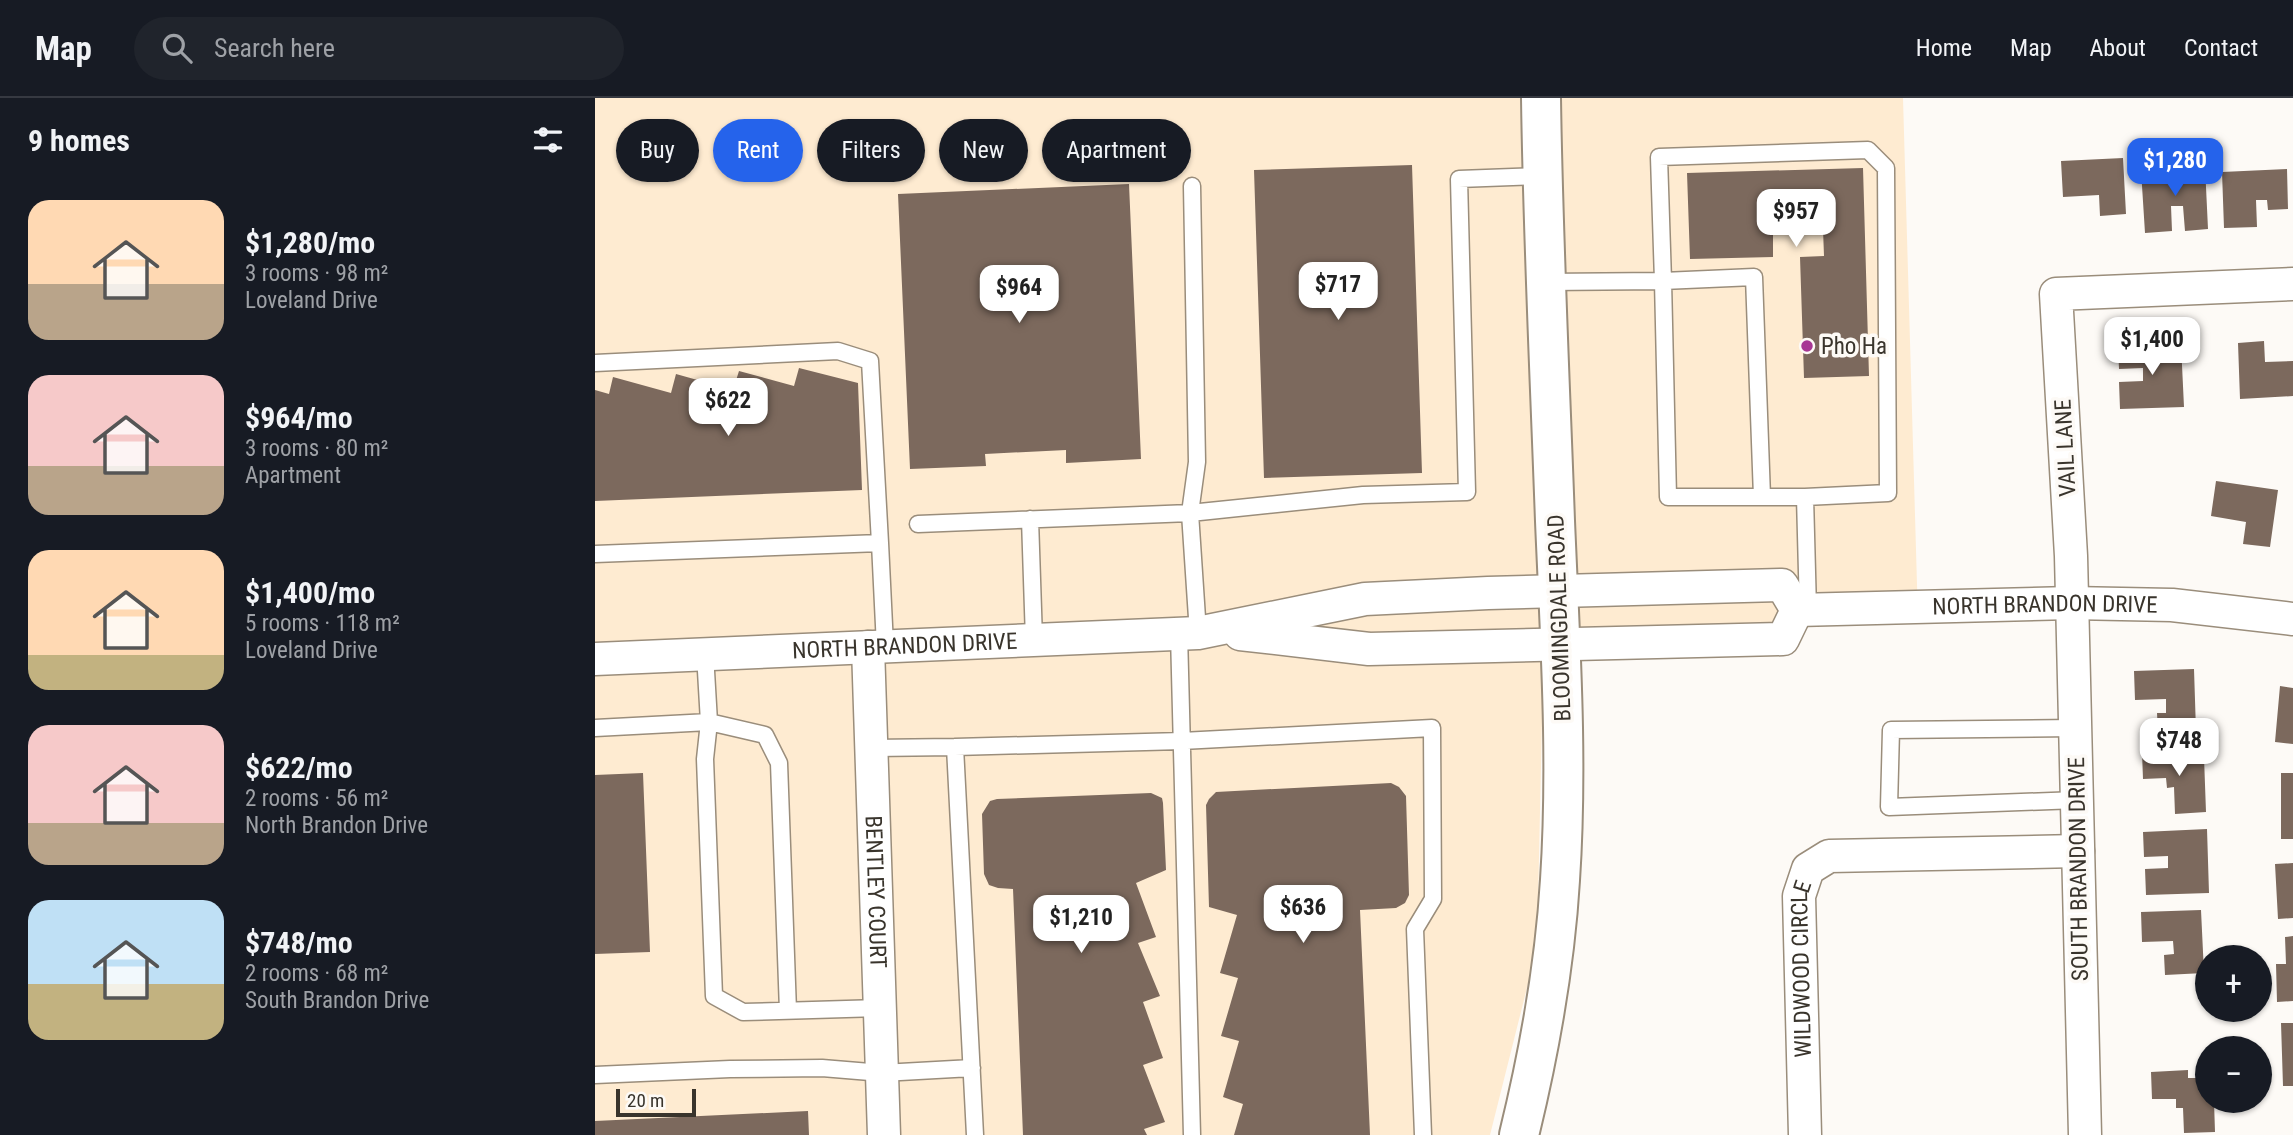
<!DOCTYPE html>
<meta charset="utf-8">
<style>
:root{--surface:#171b24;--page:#20242c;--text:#f1f3f6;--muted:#9ea1a6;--line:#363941;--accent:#2563eb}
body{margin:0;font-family:"Roboto Condensed",sans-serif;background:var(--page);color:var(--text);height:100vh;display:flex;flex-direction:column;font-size:26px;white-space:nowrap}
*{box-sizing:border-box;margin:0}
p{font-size:23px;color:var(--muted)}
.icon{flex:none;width:38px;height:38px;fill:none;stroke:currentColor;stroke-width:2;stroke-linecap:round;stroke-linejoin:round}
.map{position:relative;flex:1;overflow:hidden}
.drawer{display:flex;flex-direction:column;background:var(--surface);width:595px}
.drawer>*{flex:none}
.guide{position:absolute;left:21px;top:21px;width:665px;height:63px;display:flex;gap:14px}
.buttons{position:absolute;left:1600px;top:847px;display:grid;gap:14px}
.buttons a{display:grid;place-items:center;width:77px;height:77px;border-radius:50%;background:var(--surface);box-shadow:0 2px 5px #0004;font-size:35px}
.scale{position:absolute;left:21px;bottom:18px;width:80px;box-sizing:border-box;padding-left:7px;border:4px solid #39342c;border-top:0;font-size:19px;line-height:24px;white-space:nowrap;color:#39342c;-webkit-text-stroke:5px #fdfaf6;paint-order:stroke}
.price{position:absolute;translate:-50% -60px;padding:0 16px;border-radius:14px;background:#fff;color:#222;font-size:23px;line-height:46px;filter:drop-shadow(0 2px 4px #0008)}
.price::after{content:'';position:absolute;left:50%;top:42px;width:21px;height:16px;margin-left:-10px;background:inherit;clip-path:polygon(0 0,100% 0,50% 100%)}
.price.selected{background:var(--accent);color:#fff}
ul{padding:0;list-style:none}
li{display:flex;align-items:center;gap:21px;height:175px;padding:0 28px}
li span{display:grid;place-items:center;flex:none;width:196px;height:140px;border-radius:21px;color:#555}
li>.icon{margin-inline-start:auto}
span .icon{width:84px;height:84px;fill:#fffc;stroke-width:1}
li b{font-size:30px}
h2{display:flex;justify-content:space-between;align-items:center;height:84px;padding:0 28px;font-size:30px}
.pill{padding:0 24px;border-radius:32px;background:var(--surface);box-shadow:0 2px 5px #0004;font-size:24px;line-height:63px}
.pill.selected{background:var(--accent);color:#fff}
header{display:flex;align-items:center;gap:42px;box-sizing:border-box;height:98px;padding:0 35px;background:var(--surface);border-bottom:2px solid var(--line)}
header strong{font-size:33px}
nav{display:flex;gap:38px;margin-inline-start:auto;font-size:24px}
.search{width:490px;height:63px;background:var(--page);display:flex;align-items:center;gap:18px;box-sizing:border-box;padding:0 24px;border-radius:38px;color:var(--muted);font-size:26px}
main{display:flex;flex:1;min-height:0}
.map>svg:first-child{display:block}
</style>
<header>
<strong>Map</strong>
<div class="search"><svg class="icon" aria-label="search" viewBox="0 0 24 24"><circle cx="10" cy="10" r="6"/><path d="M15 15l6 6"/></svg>Search here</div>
<nav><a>Home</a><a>Map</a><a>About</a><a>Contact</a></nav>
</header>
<main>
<section class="drawer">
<h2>9 homes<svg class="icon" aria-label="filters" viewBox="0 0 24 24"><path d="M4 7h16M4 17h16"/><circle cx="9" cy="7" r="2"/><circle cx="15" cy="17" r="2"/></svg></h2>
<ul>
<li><span style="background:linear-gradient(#ffd9b3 60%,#b9a48a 0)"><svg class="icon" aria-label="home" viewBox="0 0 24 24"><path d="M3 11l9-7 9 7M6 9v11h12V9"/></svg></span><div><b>$1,280/mo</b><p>3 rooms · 98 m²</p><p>Loveland Drive</p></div></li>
<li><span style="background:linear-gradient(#f6c9c9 65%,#b9a48a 0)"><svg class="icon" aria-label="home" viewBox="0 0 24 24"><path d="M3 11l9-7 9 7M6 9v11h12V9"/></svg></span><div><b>$964/mo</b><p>3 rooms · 80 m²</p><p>Apartment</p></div></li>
<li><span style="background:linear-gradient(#ffd9b3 75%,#c2b280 0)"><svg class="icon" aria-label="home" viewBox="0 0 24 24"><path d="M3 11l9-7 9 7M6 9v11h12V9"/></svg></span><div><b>$1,400/mo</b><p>5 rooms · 118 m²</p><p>Loveland Drive</p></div></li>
<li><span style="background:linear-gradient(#f6c9c9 70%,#b9a48a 0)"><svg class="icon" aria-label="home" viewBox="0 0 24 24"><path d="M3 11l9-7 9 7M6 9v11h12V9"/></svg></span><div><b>$622/mo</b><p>2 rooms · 56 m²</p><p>North Brandon Drive</p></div></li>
<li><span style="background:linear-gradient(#bfe0f5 60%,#c2b280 0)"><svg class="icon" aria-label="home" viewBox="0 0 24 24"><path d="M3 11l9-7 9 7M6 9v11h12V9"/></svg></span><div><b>$748/mo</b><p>2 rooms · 68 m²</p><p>South Brandon Drive</p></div></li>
</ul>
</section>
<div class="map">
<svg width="1698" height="1037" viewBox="0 0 1698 1037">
<rect width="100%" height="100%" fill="#fdfaf6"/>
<path fill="#feebd1" d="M0 0H925L949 532 942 850 895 1037H0Z
M955 0H1308L1323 521 980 532Z"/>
<path fill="#7c695d" d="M1528 60 1531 116 1505 118 1504 97 1468 99 1466 63Z
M817 67 827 375 669 380 659 72Z
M1610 68 1613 131 1590 133 1588 108H1576L1577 133 1550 135 1546 72Z
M1268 70 1274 278 1209 280 1205 159 1229 158 1228 131 1178 133V159L1095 161 1092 75Z
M1692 71 1693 111 1673 112 1672 102H1661L1662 129 1629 130 1627 74Z
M534 86 546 361 471 365V352L390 356 391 368 315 371 303 96Z
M1669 243 1670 264 1698 263V298L1645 301 1643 245Z
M1586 246 1589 309 1525 311 1524 284 1548 283V270L1524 271 1523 248Z
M204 270 263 285 267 392 0 403V292L14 296 18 279 76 295 81 276 138 292 144 273 199 288Z
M1621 383 1683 392 1675 449 1648 446 1651 424 1616 418Z
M1599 571 1601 633 1563 635 1562 615H1571V601L1540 602 1539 573Z
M1685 588 1698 590V646L1680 644Z
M1584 652V660L1609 659 1611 714 1580 716 1579 689 1572 690 1571 680 1548 681 1547 654Z
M48 675 55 854 0 856V677Z
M1686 675H1698V741H1686Z
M796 685 804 689 811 698 814 797 810 805 801 810 765 812 775 1037H639L648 1006 628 999 644 943 626 938 643 880 625 875 642 817 614 809 611 707 614 701 621 694Z
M556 695 567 700 568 705 571 772 541 785 561 839 543 845 565 898 548 904 568 960 548 967 570 1024 549 1031 552 1037H428L418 791 403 790 394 787 389 776 387 716 395 703 402 701Z
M1612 731 1614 795 1551 797 1550 771 1573 770V758L1549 759 1548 734Z
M1698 765V820L1683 821 1680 766Z
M1606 812 1609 875 1570 877 1569 857 1579 856 1578 843 1547 844 1546 814Z
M1698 838V903L1682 904 1681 866H1691L1690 839Z
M1686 925H1698V988H1688Z
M1593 972V980H1612V1003H1619L1620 1034 1589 1035 1588 1010H1581V1001H1557L1556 974Z
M213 1013 214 1037H0V1023Z"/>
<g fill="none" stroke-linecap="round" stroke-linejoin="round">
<g stroke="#9a8d7b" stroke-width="19">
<path id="lane" d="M950 184 1068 183 1064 59 1273 52 1291 70 1293 395 1210 399 1213 512
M0 265 243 253 275 263 285 445
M1167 399 1159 179 1068 183 1073 399H1210
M435 421 439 542
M323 426 595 415 602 364 597 88
M0 456 285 445 290 548
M603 535 595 415 768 397 872 394 864 81 947 78
M584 536 597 1037
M0 630 114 624 110 556
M1480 630 1296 632 1294 709 1482 702
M277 650 360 649
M193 913 184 665 170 637 114 624 110 661 119 898 148 914 285 910
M0 977 135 971 227 970 287 975 377 970
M380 1037 360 649 587 643 837 630 838 801 820 831 828 1037"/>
</g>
<g stroke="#9a8d7b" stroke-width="35">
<g id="street">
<path id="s1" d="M1202 512 1476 505 1577 507 1698 521"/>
<path d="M645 536 774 551 1188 541 1202 512"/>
<path id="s2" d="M273 549 289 1037"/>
<path id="s3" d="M0 561 603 535 770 501 893 495 1187 487 1202 512"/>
<path id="s4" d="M1210 1037 1204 798 1213 771 1234 758 1483 753"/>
<path d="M1490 1037 1476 458 1461 196 1698 186"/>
</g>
</g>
<g stroke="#9a8d7b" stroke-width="42">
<path id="secondary" d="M924 1037C944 955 960 866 965 782 973 662 965 542 960 423 955 282 948 141 946 0"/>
</g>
<use href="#lane" stroke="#fff" stroke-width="16"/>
<use href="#street" stroke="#fff" stroke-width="32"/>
<use href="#secondary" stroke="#fff" stroke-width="38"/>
</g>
<circle fill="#a73794" stroke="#fdfaf6" stroke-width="2.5" cx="1212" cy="248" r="7"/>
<g text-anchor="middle" stroke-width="7" stroke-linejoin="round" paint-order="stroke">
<g font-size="23" fill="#39342c" stroke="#fdfaf6" text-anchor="start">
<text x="1226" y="256">Pho Ha</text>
</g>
<g font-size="23" fill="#39342c" stroke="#fdfaf6">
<text transform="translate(1470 350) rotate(-93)" y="8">VAIL LANE</text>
<text dy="8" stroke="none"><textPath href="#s1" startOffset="248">NORTH BRANDON DRIVE</textPath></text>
<text transform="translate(964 520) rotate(-92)" y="8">BLOOMINGDALE ROAD</text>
<text dy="8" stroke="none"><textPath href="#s3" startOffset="310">NORTH BRANDON DRIVE</textPath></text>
<text transform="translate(1483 771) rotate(-91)" y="8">SOUTH BRANDON DRIVE</text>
<text dy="8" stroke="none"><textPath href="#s2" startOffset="245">BENTLEY COURT</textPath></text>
<text dy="8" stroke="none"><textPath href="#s4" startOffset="166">WILDWOOD CIRCLE</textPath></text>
</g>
</g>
</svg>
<div class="buttons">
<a>+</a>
<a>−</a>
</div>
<div class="scale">20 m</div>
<b class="price selected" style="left:1580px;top:100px">$1,280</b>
<b class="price" style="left:1201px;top:151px">$957</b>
<b class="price" style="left:743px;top:224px">$717</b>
<b class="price" style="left:424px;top:227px">$964</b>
<b class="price" style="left:1557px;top:279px">$1,400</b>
<b class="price" style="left:133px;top:340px">$622</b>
<b class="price" style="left:1584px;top:680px">$748</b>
<b class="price" style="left:708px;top:847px">$636</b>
<b class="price" style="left:486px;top:857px">$1,210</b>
<div class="guide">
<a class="pill">Buy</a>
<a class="pill selected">Rent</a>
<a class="pill">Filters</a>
<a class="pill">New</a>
<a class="pill">Apartment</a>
</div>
</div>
</main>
